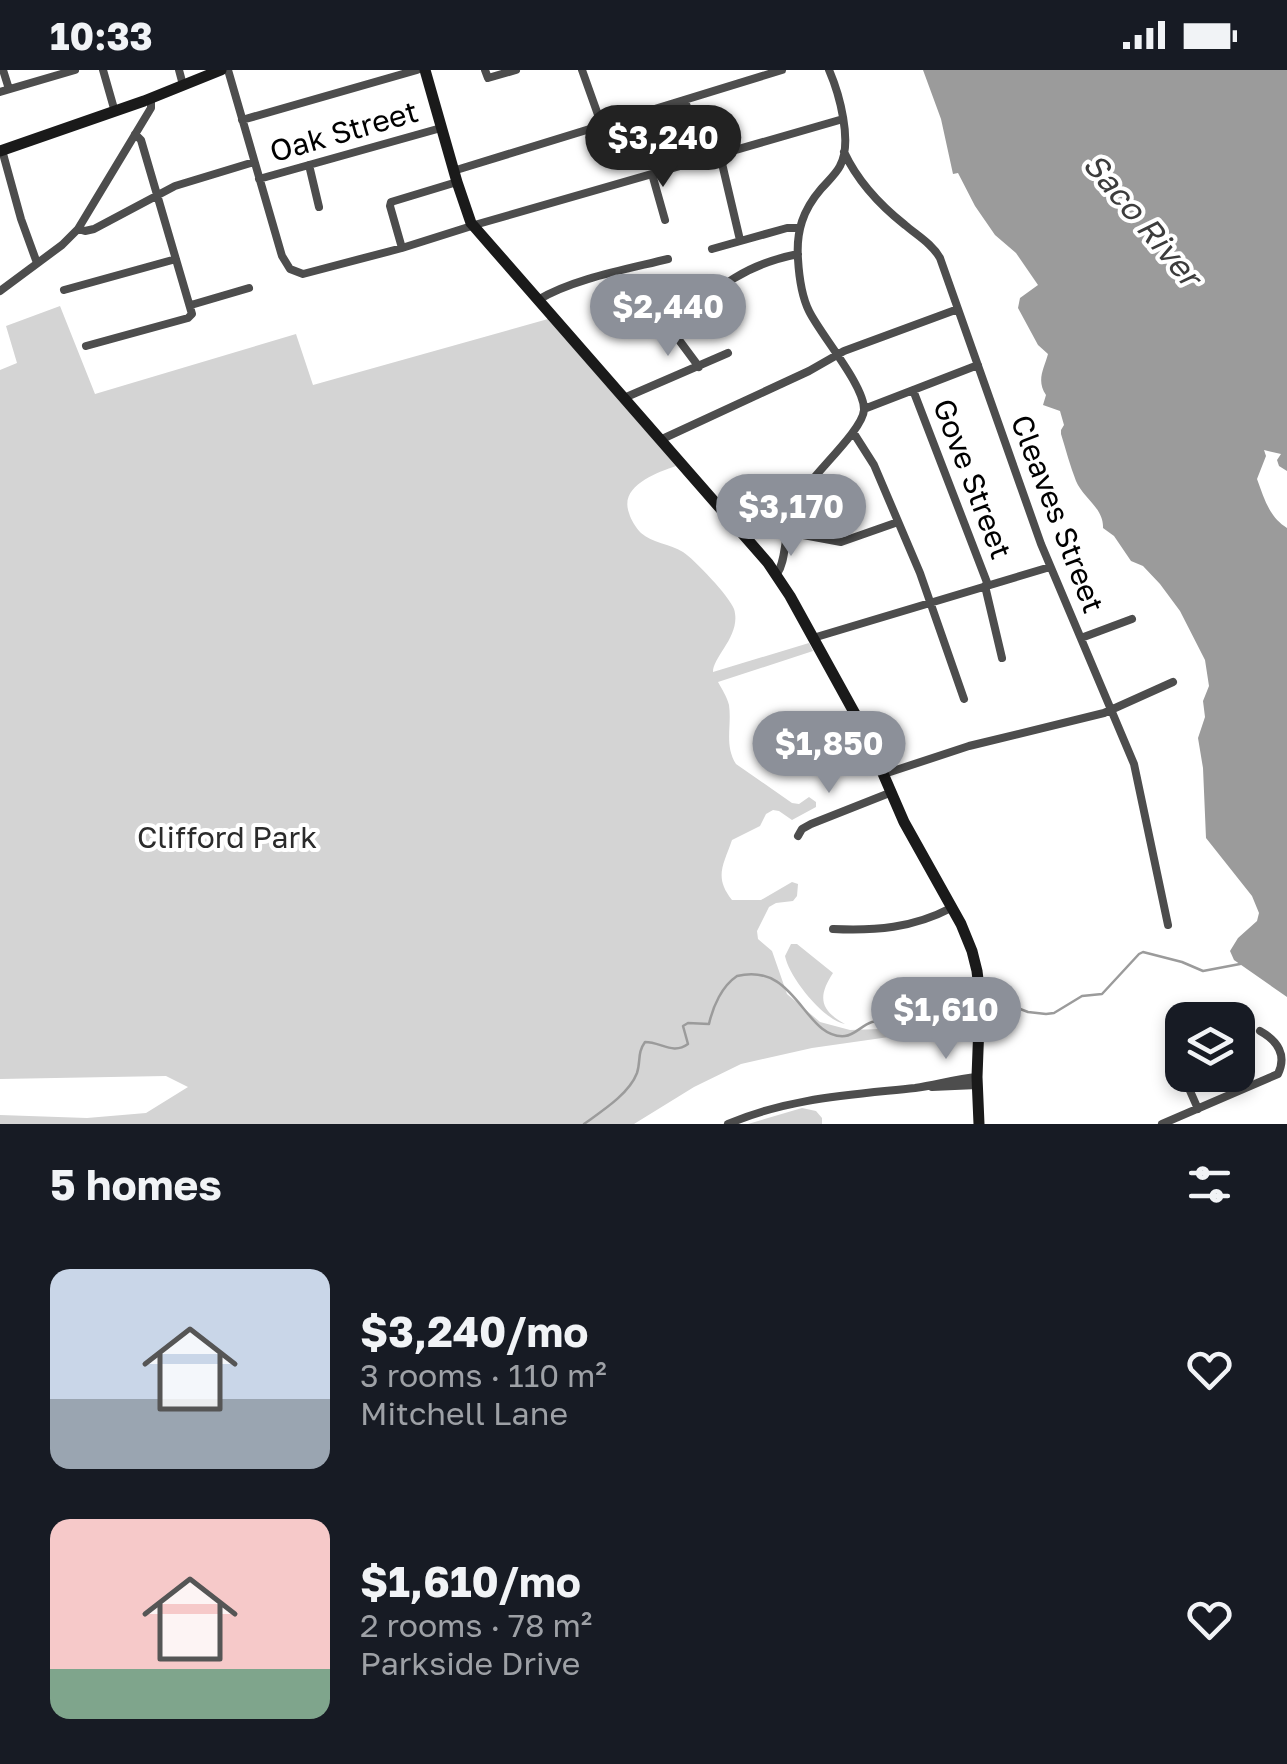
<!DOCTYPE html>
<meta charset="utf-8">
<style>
:root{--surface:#171b24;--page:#242831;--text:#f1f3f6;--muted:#9ea1a6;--accent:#8c9099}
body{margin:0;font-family:"Golos Text",sans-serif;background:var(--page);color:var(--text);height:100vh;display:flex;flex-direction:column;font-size:38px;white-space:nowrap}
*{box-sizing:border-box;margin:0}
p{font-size:32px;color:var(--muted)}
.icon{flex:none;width:55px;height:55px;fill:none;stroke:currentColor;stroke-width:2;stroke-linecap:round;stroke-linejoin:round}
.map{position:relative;height:1054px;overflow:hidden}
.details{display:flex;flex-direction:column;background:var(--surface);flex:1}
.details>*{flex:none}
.buttons{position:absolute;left:1165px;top:932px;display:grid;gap:20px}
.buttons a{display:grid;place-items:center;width:90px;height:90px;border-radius:20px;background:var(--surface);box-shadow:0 5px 15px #0003;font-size:50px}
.price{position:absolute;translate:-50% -85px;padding:0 22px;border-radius:35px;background:var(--accent);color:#fff;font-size:32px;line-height:65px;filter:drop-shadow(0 2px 5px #0008)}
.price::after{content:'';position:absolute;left:50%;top:60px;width:30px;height:22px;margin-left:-15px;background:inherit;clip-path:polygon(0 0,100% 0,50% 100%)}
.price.active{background:#222;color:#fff}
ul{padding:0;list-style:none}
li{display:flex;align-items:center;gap:30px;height:250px;padding:0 50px}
li span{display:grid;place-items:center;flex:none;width:280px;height:200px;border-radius:20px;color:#555}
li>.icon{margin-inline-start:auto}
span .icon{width:120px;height:120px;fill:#fffc;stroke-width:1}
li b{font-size:42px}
h2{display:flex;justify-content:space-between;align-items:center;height:120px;padding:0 50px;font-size:42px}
.status{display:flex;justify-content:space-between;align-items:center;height:70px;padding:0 50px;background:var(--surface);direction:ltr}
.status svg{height:28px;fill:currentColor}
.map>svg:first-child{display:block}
</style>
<div class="status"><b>10:33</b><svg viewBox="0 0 49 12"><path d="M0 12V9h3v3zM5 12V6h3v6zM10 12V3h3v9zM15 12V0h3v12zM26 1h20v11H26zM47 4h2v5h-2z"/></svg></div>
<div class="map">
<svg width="1287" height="1054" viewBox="0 0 1287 1054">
<rect width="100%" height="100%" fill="#fff"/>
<path fill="#d4d4d4" d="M60 236 95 324 296 264 313 315 548 249 676 396C656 403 619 416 629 443 631 450 636 458 641 463 652 473 670 474 683 482 694 489 730 527 734 539 742 565 713 586 713 602L809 573 813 581 718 612C722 619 727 627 729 635 732 656 724 675 736 694L792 733 799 734 809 727 816 732V737L792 750 779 741 773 740 766 744 760 756 732 770C723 796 714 807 732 830H761L792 812 798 814 797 826 793 831 776 833 769 837 757 861 758 869 772 881 787 924 820 952 850 960 880 959 961 935H967L968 954 966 956 812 978 741 994 694 1017 634 1054H0V1045L87 1048 146 1043 188 1017 166 1006 0 1009V300L17 293 6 256Z
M791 874H797L833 903C818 926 819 940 845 954 823 950 789 907 785 886Z
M802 1038 816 1041 822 1048V1054H748Z"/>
<path fill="#9b9b9b" d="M923 0H1287V401L1279 396 1277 390 1281 384 1264 380 1266 386 1257 409C1264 428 1269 447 1287 458V927L1234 890 1230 881 1238 868 1257 851 1259 843 1252 826 1206 768 1203 698 1198 668 1205 647 1203 631 1209 616 1205 590 1180 541 1160 514 1143 496 1131 491 1114 466 1103 458C1104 438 1083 428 1076 411 1070 396 1066 380 1061 364V360L1064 355 1060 341 1043 335 1046 325C1036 310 1044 299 1048 284L1038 275 1018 238 1020 228 1038 215 1016 183 995 165 975 136 958 103 953 104 941 49Z"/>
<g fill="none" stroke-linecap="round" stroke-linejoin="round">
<path stroke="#9b9b9b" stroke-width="2.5" d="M992 928 1028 942 1046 944 1054 943 1082 926 1102 924 1139 884 1143 882 1182 892 1203 901 1240 894
M584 1054C602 1041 629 1024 637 1003 641 991 637 983 645 972 661 972 673 985 688 974L683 956 688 953 709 954C713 936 722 916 737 906 797 891 804 970 845 966 855 965 862 955 872 952 884 950 898 947 910 945 915 945 921 946 926 945 939 942 953 931 968 927"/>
<path stroke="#4d4d4d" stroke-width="8" d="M3 0 9 19
M103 0 115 42
M179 0 183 15
M228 0 282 186 290 199 303 204 402 178 478 154 843 49
M485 0 488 8 516 0
M582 0 602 56
M0 22 75 0
M685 30 702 89
M242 50 417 0
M2 80 21 149 37 193
M844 82C857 110 881 136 905 155 918 166 932 174 940 188L1041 474 1134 694 1168 855
M720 85 740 170
M309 95 319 137
M453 101 782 0
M652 104 665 150
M259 109 441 58
M78 159 85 161 94 159 175 116 254 92
M402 178 390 136 391 132 457 112
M712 179 787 158H799
M64 220 176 189
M0 221 62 175 78 159 151 38V28
M538 230C572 209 628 199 668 189
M191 235 249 218
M653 235 699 297
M671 260C715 221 738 196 798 184
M86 276 188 248 192 244 141 70 135 64
M913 320 988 515
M624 328 728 283
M864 339 978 295
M853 362 874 395 920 503 964 629
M660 370 809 301 844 281 958 239
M787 462 841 472 898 452
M777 504C785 492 784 475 788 461 792 444 800 427 810 413 822 396 863 358 864 340 865 316 820 264 809 241 801 225 799 206 798 189 796 161 803 140 821 119 827 112 836 104 840 96 853 72 839 23 829 0
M985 516 1002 588
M813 568 1050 497
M1081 568 1132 549
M884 704 969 676 1104 643 1173 612
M798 766 802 759 811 754 892 722
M833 859C875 861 913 858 951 838
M1173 963 1172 981 1182 1005
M1183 1005 1198 1039
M932 1017 977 1015
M728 1054C788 1028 851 1025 915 1018 936 1015 956 1009 977 1007
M1162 1054 1278 1004C1287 985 1278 971 1260 961"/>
<path stroke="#1a1a1a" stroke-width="11" d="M425 0 457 112 471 153 768 493 790 526 865 662 904 752 961 854 972 881 977 901 980 927 977 1007 979 1054
M0 81 144 31 221 0"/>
</g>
<g text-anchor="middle" stroke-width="8" stroke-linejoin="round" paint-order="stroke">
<g font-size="30" fill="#000" stroke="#fff">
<text transform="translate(344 62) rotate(-16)" y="10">Oak Street</text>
<text transform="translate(972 409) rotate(69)" y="10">Gove Street</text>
<text transform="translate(1057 444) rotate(69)" y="10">Cleaves Street</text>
</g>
<g font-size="30" fill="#2b2b2b" stroke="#fff">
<text x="227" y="778">Clifford Park</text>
</g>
<g font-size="32" font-style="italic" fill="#3c3c3c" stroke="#fff">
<text transform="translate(1142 150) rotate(50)" y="11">Saco River</text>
</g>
</g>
</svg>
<div class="buttons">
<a><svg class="icon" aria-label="layers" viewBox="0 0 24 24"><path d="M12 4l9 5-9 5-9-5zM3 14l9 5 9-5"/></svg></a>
</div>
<b class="price active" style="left:663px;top:120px">$3,240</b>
<b class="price" style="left:668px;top:289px">$2,440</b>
<b class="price" style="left:791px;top:489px">$3,170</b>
<b class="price" style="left:829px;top:726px">$1,850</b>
<b class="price" style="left:946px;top:992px">$1,610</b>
</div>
<section class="details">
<h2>5 homes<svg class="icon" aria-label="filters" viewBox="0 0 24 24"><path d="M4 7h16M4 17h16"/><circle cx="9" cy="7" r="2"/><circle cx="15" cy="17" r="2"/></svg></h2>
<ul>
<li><span style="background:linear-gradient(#c9d6e8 65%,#9aa5b1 0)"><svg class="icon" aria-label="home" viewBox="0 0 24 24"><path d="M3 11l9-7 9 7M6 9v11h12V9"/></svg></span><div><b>$3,240/mo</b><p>3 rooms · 110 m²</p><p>Mitchell Lane</p></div><svg class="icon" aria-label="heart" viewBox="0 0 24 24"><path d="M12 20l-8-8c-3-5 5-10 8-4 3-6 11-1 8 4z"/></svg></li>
<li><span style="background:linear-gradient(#f6c9c9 75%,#7fa58c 0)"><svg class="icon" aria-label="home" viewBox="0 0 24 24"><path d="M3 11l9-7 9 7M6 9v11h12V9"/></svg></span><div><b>$1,610/mo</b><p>2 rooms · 78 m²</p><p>Parkside Drive</p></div><svg class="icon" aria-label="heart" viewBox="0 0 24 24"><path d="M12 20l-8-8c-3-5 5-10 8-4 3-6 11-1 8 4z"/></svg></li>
</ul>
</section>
